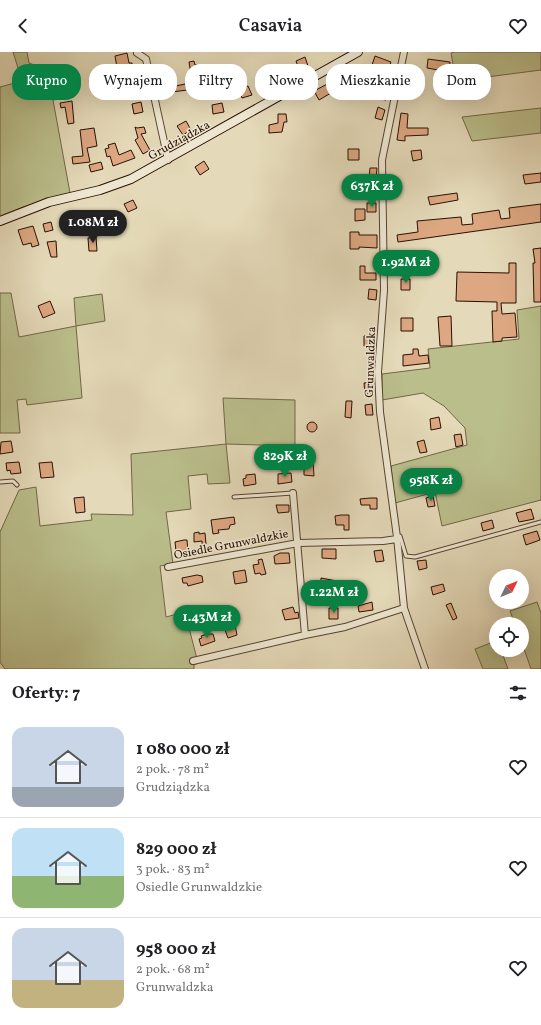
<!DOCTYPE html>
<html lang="pl">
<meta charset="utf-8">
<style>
:root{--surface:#fff;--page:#f6f6f6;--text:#202124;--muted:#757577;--line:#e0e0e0;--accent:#0b8043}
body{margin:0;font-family:Vollkorn,serif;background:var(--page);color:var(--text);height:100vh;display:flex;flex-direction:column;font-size:15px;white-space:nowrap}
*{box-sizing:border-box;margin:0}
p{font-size:13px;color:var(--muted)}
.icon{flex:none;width:22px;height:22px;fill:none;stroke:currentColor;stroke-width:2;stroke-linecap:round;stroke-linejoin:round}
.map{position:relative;height:617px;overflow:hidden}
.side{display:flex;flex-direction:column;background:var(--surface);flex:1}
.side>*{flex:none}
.guide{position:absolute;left:12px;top:12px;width:517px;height:36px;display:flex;gap:8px}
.needle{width:26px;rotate:47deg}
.controls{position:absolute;left:489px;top:517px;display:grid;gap:8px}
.controls a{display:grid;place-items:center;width:40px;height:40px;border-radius:50%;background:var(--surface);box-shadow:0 4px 16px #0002;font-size:20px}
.price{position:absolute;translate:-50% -34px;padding:0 9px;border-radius:14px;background:var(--accent);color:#fff;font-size:13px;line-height:26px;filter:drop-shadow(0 1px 2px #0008)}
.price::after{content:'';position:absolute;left:50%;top:24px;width:12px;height:9px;margin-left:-6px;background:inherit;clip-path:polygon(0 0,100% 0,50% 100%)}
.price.active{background:#222;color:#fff}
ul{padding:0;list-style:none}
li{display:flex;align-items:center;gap:12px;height:100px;padding:0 12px}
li+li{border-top:1px solid var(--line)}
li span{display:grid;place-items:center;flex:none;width:112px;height:80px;border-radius:12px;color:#555}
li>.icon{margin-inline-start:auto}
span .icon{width:48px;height:48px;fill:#fffc;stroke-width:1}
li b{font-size:17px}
h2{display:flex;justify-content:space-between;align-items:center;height:48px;padding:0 12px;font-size:17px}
.tag{padding:0 14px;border-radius:16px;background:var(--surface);box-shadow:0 4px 16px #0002;font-size:14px;line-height:36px}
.tag.active{background:var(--accent);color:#fff}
header{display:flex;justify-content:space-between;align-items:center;height:52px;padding:0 12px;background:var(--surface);font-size:18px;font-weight:600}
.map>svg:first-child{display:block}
</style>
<header><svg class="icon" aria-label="back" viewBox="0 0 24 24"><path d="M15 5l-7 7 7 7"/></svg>Casavia<svg class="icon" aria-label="heart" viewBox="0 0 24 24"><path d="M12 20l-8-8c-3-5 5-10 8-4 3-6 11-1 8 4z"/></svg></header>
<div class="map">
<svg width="541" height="617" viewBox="0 0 541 617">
<rect width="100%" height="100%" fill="#e4d9b8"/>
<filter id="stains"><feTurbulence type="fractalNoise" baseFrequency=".005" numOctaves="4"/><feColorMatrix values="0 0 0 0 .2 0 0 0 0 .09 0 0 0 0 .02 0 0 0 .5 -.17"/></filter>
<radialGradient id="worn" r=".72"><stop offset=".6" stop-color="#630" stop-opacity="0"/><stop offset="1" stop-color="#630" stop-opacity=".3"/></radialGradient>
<path fill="#babe8b" stroke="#726647" d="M13 0H27L29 11 69 26 74 45 53 48 70 141 23 155 0 164V35L22 29Z
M454 0H541V18L456 29 451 1Z
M541 56V81L472 89 462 65Z
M0 241H11L19 285 76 274 74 246 102 242 105 269 76 274 82 346 27 353 26 347 17 348 20 381H0Z
M541 254V448L442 474 435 440 395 451 391 414 467 393 465 376 444 354 423 341 382 348V322L430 316 428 297 519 287 517 258Z
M223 346 295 348V394L226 392 230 431 208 432 207 422 188 424 191 457 166 460 173 512 160 514 166 565 185 560 198 611 194 613V617H5L0 610V480L19 438 36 435 40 474 92 468 91 462 133 463 131 402 226 392Z
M537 550 541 561V617H531L522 591V572H515L510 559Z
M496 589V598H501L508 617H483L475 597Z"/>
<path fill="#dca781" stroke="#2a0f03" d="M127 1 129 11H132L133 18 118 21 115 4Z
M375 4 391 10 386 23H375V14L372 13Z
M305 5 308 14 299 17 296 9Z
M428 7 450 10 449 28 438 27V18L427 16Z
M194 9 195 13H197L198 28 192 29 189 10Z
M278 13 279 17 286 16 287 26 273 27 271 14Z
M346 21H357V29L346 28Z
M385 25 391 27 386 48 379 47Z
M331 30 336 38 319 48 314 39Z
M185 32 187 38 172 40 171 35Z
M248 34 252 43 242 46 239 38Z
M72 49 74 71 68 72 65 55 61 56 60 51Z
M141 50 143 60 134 62 132 52Z
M222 51 224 60 213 62 212 53Z
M378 55 385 58 382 68 375 66Z
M401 61 408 62 407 76H428V83L405 84V89L397 88Z
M278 62H286L287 70H284L282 80 269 81V73L278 71Z
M186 69 191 78 183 83 177 74Z
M135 75 137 76 144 75 146 81 141 82 150 98 143 102 135 88 138 86Z
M94 76 97 94 87 96 90 110 73 112 72 105 83 104 80 78Z
M115 91 119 103 131 98 135 106 113 114 110 104 107 105 105 97 109 96 108 93Z
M348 97H359V108H348Z
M421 98 422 107 413 109 411 99Z
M204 109 209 117 200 123 195 115Z
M101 110 103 117 91 120 89 113Z
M370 116H377L376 127 369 126Z
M541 121V130L525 132 523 123Z
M355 137H364L363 147H355Z
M457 141 458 148 430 153 428 145Z
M133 148 137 156 128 160 124 152Z
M367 151H376V160H367Z
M541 152V170L398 190 397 183 418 180 417 169 461 165 462 173 473 172 472 162 499 158 501 167 510 166 509 156Z
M355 157H365V168L355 169Z
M79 162 81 171 73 173 71 164Z
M51 170 53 178 45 180 43 172Z
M33 174 39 193 32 195 31 191 23 193 18 178Z
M350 180H359V183H377V196L359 195V197H350Z
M96 185 97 199H89L88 186Z
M56 189 57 205H51L47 190Z
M541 196V250H534L533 211H535L533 197Z
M509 211H516V251H501L502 262 515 261 517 285 502 286V289L493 290 492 259H497V250L456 249 457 220 509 221Z
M360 214H365V221H376V228H360Z
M411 215H426V223H411Z
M401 227H410V238H401Z
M369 237 377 238 376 248 368 247Z
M50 249 55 261 43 266 38 254Z
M451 264 452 294H440L438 265Z
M401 266H413V279H401Z
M364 284H372V295L364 294Z
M413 297H418L419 304 428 303 429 311 403 314V303L413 302Z
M372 330 373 341 365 342 364 331Z
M346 349H352L351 366 345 365Z
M372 352 373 363H366L365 353Z
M439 365 441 376 431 378 430 367Z
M307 375a5 5 0 1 1 10 0a5 5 0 1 1-10 0Z
M461 382 463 393 456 395 454 383Z
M424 388 427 400 420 401 417 390Z
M11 389 13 400 0 402 1 390Z
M308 409H313L314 424 304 423V414L308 413Z
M19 410 21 421 11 422 10 418 7 419 6 411Z
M52 410 54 425 41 426 39 411Z
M291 421 292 430 278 432V422Z
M255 422 256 432 244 434 243 427 246 426V423Z
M433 444 435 454 428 455 426 446Z
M84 445 85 460 76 461 74 446Z
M370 446H377V457H370V453H361L360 447Z
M276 453H289V460L278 461Z
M531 457 534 467 519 470 516 461Z
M341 463H349V478H344V473H336L335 464Z
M234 465 235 472 230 473 229 477 218 478 219 481 213 482 211 468Z
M492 468 494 476 483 479 481 471Z
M537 479 540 488 526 493 523 483Z
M199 480V482L205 481 206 492 202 493V489L194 490V481Z
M184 488H187L188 500 182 501 181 498 176 499 175 490Z
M322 497H336V507L322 506Z
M382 498 384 509 376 510 374 499Z
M280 501H289L290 511 275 512 274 504Z
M262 507 266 522 261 523 260 521 255 522 253 513 259 512 258 508Z
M426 508 427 516 419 518 417 509Z
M245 518 247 530 235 532 233 520Z
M197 523 202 524 203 530 188 534 187 531H183L182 526Z
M321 526 337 529V537H321Z
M443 532 445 539 433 543 431 535Z
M372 550 373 558 359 560 358 554Z
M451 551 457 566 453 568 446 553Z
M293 555 295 561 298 560 299 566 285 568 282 558Z
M329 556H338V567H329Z
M235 573 237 583 228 586 225 578Z
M207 582H213L215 589 201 594 199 587 202 586 201 584Z"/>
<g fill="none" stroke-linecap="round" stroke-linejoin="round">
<g stroke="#584230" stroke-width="5">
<path id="lane" d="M0 430 13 429 17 433
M234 445 293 441
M397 485 400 484 406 504 415 505 541 470"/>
</g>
<g stroke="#584230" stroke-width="8">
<path id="street" d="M404 0 382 108 384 238 378 320 380 360 397 485 404 556 425 617
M137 1 146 7 168 108
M168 515 298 491 383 489 397 487
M305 583 345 575 404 556
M193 609 305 583 293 441"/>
</g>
<g stroke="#2a0f03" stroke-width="10">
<path id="secondary" d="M0 169 49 150 100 138 131 127 358 0"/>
</g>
<use href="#lane" stroke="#ede6d1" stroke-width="3"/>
<use href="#street" stroke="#ede6d1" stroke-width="6"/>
<use href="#secondary" stroke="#ede6d1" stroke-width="8"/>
</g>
<g text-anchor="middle" stroke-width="3" stroke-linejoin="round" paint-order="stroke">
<g font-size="12" fill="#2a0f03" stroke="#ede6d1">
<text transform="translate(179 88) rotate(-29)" y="4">Grudziądzka</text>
<text transform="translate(370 310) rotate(-88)" y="4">Grunwaldzka</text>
<text transform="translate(231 492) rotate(-11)" y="4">Osiedle Grunwaldzkie</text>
</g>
</g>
<rect width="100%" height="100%" filter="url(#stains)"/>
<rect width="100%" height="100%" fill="url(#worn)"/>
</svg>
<div class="controls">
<a><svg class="needle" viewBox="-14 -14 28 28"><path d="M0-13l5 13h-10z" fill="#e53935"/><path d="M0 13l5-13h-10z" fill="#757577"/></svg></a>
<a><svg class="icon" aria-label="locate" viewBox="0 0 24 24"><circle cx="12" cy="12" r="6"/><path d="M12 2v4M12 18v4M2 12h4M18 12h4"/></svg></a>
</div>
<b class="price" style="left:372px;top:156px">637K zł</b>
<b class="price active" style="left:93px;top:192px">1.08M zł</b>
<b class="price" style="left:406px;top:232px">1.92M zł</b>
<b class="price" style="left:285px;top:426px">829K zł</b>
<b class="price" style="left:431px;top:450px">958K zł</b>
<b class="price" style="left:334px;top:562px">1.22M zł</b>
<b class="price" style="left:207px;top:587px">1.43M zł</b>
<div class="guide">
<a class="tag active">Kupno</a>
<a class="tag">Wynajem</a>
<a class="tag">Filtry</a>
<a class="tag">Nowe</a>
<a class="tag">Mieszkanie</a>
<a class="tag">Dom</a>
</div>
</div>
<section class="side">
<h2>Oferty: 7<svg class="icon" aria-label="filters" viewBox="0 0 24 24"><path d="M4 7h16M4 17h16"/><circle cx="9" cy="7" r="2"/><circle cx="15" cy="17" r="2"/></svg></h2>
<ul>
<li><span style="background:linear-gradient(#c9d6e8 75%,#9aa5b1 0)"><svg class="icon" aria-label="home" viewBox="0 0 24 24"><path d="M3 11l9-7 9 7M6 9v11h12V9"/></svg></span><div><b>1 080 000 zł</b><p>2 pok. · 78 m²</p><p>Grudziądzka</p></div><svg class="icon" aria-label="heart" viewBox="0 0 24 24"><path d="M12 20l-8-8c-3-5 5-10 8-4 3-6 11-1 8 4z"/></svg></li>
<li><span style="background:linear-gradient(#bfe0f5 60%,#8fb573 0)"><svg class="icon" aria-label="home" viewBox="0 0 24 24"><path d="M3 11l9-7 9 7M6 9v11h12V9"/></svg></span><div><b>829 000 zł</b><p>3 pok. · 83 m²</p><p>Osiedle Grunwaldzkie</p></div><svg class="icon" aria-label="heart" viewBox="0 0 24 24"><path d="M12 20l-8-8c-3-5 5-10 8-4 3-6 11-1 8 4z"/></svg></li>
<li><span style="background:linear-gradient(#c9d6e8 65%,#c2b280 0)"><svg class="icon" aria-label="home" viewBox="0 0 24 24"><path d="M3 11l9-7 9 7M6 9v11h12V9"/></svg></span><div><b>958 000 zł</b><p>2 pok. · 68 m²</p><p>Grunwaldzka</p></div><svg class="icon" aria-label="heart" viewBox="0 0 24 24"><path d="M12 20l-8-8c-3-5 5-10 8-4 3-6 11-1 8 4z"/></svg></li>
</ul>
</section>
